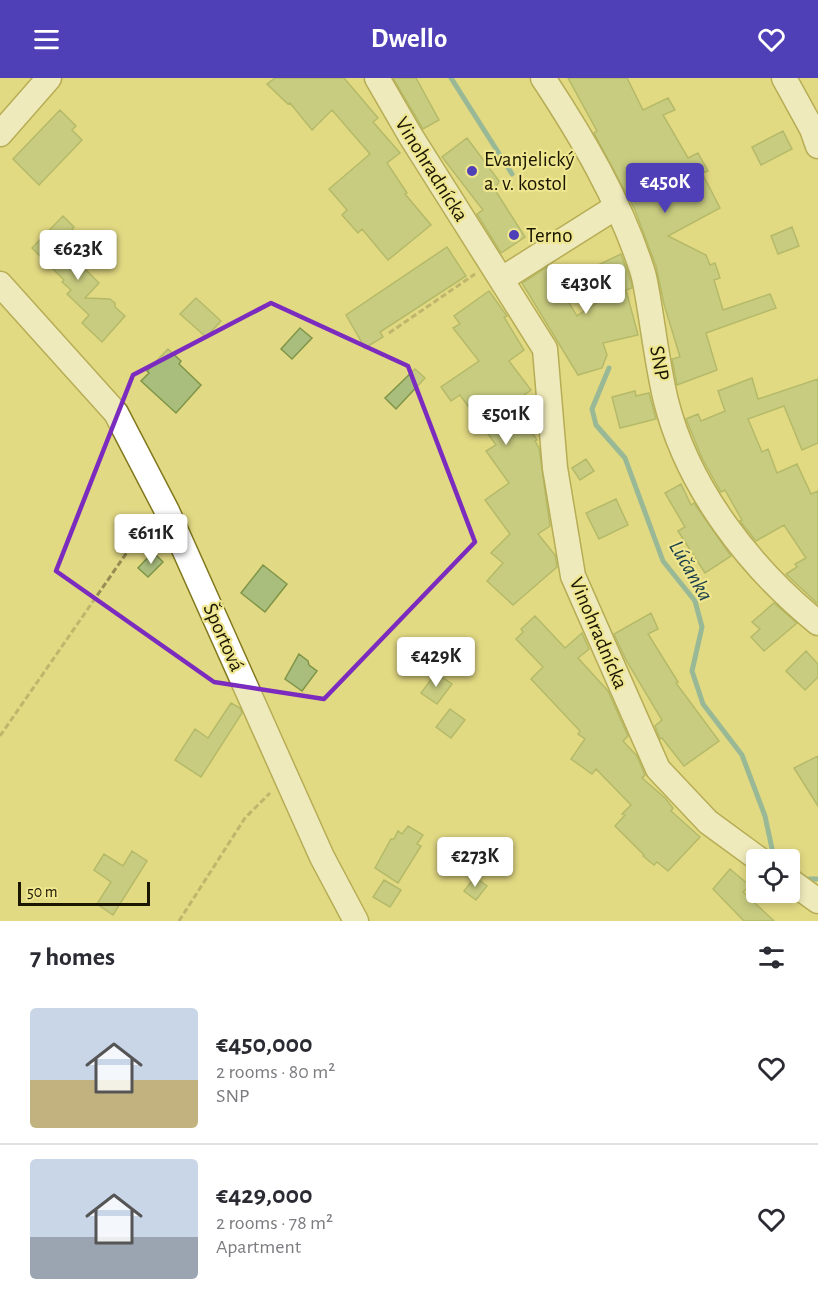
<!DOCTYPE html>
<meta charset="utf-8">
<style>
:root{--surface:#fff;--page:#f2f2f3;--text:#2b2b33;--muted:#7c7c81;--line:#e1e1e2;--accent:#4f40b7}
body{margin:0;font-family:"Alegreya Sans",sans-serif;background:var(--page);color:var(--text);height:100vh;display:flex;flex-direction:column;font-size:22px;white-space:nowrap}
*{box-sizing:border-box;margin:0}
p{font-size:20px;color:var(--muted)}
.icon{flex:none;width:33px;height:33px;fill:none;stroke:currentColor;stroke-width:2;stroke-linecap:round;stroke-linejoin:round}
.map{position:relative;height:843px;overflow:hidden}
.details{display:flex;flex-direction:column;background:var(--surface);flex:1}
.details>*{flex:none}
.tools{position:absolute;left:746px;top:771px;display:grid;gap:12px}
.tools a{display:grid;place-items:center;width:54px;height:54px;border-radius:6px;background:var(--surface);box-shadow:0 3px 9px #0003;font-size:30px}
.scale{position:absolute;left:18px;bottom:15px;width:132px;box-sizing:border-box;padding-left:6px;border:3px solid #1a1600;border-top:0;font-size:16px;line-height:21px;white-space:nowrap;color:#1a1600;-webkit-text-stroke:4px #efe690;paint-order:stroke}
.price{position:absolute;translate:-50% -51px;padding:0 14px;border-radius:6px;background:#fff;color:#222;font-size:20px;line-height:39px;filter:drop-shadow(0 2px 3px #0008)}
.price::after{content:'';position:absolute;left:50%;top:36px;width:18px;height:14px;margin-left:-9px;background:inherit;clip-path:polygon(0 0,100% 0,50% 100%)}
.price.selected{background:var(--accent);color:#fff}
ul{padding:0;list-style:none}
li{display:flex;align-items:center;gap:18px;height:150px;padding:0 30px}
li+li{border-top:2px solid var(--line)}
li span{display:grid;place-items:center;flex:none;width:168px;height:120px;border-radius:6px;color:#555}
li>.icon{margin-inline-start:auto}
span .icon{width:72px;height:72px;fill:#fffc;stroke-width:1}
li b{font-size:26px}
h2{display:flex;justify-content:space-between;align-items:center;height:72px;padding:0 30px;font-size:26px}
header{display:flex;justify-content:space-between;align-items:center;height:78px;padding:0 30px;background:var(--accent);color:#fff;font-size:27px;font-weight:700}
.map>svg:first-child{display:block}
</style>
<header><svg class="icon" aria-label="menu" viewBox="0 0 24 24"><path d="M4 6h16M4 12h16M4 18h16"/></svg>Dwello<svg class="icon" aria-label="heart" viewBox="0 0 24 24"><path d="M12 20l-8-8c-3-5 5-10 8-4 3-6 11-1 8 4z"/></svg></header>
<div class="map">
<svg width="818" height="843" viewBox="0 0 818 843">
<rect width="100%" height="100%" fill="#e2d984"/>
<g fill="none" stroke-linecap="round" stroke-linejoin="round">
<path stroke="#4193ae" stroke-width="5" d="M451 0 512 96
M609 290 592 331 596 347 625 380 663 483 695 523 702 549 692 593 703 626 742 677 765 738 774 780 777 782
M802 798 806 801H818"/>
</g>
<path fill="#a9bd7d" stroke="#7f9547" stroke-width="1.5" d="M275 0H344L378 40 373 44 400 75 387 85 407 115 405 116 431 147 388 182 362 151 358 155 342 137 347 132 329 111 370 76 332 32 312 52 290 25 288 26 267 6Z
M393 0H416L439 42 423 51Z
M568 0H627L643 32 668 20 675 32 663 37 688 80 698 75 708 93 702 95 720 130 668 158 706 177 710 187 715 185 720 200 714 202 723 232 770 216 776 230 706 255 717 292 677 307 672 281 680 279 664 226 656 188 635 132 594 55 597 53Z
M60 32 76 48 72 52 82 62 39 107 13 81Z
M783 53 792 71 761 87 752 69Z
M467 60 499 103 495 112 525 159 501 175 477 136 483 132 442 79Z
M63 138 74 149 72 151 78 156 65 169 67 171 62 177 81 196 86 192 99 205 85 220 110 221 115 225V229L125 238 102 264 82 245 89 237 67 216 71 212 62 204 64 202 32 170Z
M792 149 799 168 778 176 771 158Z
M447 169 466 198 380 254 383 259 365 270 346 237Z
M621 176 631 204 632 210 626 212 638 257 603 265 607 277 602 290 578 297 522 205 547 189 577 238 606 219 597 198 602 195 598 187Z
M489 213 507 238 504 239 524 272 509 283 531 312 513 325 537 362 535 363 539 370 550 448 538 456 555 477 557 489 513 527 487 503 503 485 491 475 510 456 485 422 509 405 486 373 496 367 460 317 451 323 441 309 479 283 453 250 460 246 454 238Z
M196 220 221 243 206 259 180 236Z
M300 250 312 260 292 281 281 271Z
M168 271 181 283 179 286 201 307 176 335 141 303 149 295 147 293Z
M415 291 425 300 396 331 385 320Z
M752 300 758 321 818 301V365L802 372 784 328 748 341 762 374 768 371 777 395 797 386 811 416 818 413V526L786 496 797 489 795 486 806 480 784 447 756 463 740 443 742 442 725 412 721 414 718 409 702 380 686 341 698 336 701 343 725 333 718 313Z
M635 313 636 318 649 315 656 341 620 350 612 319Z
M586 381 594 393 580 402 572 390Z
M681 406 691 427 694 425 731 478 705 495 678 453 685 449 665 415Z
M616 421 628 447 599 461 586 435Z
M153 474 163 484 148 499 138 490Z
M263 487 287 506 265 534 241 515Z
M774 525 797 545 764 573 751 559 760 551 752 544Z
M651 535 658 551 648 556 678 604 676 605 719 663 684 688 662 660 660 661 655 648 662 642 626 582 614 556Z
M535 538 565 570 582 555 589 571 578 580 608 613 628 658 623 663 637 678 645 697 642 700 665 720 673 730 671 733 700 759 668 793 657 784 654 787 643 778 644 777 615 748 625 737 622 736 631 727 596 691 592 696 571 681 585 661 578 656 580 653 531 601 543 589 516 561 523 554 521 551Z
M806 573 818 586V599L805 612 786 593Z
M299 576 308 583 309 587 317 593 302 613 285 601Z
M436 595 452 606 437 626 421 615Z
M231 625 240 630 242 635 201 699 175 682 195 651 208 660Z
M450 631 465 642 451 660 436 649Z
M818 678V728L794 690Z
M408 748 423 757 417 766 421 768 398 805 375 790 391 761H394L398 753 402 756Z
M132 773 147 783 113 837 97 826 111 804 94 792 104 776 123 788Z
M730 791 750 808 743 814 774 843H744L713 811Z
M475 799 487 808 476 822 464 813Z
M384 802 401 812 390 829 373 819Z"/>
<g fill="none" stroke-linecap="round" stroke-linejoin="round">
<g stroke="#82781e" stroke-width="27">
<path id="minor" d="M377 0 410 57 545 271 555 390 573 498 658 691 708 744 760 782
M543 0C582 59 619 122 641 189 645 199 646 210 648 220 654 255 658 290 666 323 688 410 749 489 818 545
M784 0 812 51 818 68
M0 56 49 0
M502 201 616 129
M0 206 116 335 167 433 322 779 356 843
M789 802 818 823"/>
</g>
<path stroke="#958d51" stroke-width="3" stroke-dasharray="6 3" stroke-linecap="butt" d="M389 255 475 196
M0 658 150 441
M179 843 245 740 270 715"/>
<use href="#minor" stroke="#fff" stroke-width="24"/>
</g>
<path d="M0 0H818V843H0ZM271 225 408 288 475 464 324 621 214 604 56 493 133 297Z" fill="#e2d984" fill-opacity=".55" fill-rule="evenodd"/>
<path fill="none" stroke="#7b2cbf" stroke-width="4.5" stroke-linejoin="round" d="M271 225 408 288 475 464 324 621 214 604 56 493 133 297Z"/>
<g fill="#4f40b7" stroke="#efe690" stroke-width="2">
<circle cx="472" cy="93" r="6"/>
<circle cx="514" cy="157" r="6"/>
</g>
<g text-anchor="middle" stroke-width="4.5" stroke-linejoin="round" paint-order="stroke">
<g font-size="21" fill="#1a1600" stroke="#efe690" text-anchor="start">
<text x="484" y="88">Evanjelický<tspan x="484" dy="24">a. v. kostol</tspan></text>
<text x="526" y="164">Terno</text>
</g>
<g font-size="21" fill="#1a1600" stroke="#efe690">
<text transform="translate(432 91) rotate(58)" y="7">Vinohradnícka</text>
<text transform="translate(660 285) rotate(80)" y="7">SNP</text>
<text transform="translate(599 555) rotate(67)" y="7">Vinohradnícka</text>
<text transform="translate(224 559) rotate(66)" y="7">Športová</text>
</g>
<g font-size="22" font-style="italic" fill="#1b404c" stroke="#efe690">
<text transform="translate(692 492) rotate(60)" y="8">Lúčanka</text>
</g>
</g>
</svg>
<div class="tools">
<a><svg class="icon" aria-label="locate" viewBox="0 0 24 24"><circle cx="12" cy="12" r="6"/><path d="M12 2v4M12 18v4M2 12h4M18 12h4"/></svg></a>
</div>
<div class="scale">50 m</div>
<b class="price selected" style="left:665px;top:136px">€450K</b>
<b class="price" style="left:78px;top:203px">€623K</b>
<b class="price" style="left:586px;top:237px">€430K</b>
<b class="price" style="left:506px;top:368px">€501K</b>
<b class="price" style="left:151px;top:487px">€611K</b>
<b class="price" style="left:436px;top:610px">€429K</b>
<b class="price" style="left:475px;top:810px">€273K</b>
</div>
<section class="details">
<h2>7 homes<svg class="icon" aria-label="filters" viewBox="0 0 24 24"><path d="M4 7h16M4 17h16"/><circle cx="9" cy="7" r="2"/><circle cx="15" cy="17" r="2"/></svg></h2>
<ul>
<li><span style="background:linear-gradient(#c9d6e8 60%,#c2b280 0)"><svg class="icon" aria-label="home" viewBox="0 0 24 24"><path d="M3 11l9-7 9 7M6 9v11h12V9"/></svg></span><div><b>€450,000</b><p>2 rooms · 80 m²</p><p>SNP</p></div><svg class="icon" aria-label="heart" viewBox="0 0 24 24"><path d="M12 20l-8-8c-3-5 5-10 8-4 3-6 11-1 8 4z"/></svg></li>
<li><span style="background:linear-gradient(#c9d6e8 65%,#9aa5b1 0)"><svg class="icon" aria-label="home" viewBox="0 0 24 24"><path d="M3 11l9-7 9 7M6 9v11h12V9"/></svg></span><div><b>€429,000</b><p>2 rooms · 78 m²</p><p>Apartment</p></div><svg class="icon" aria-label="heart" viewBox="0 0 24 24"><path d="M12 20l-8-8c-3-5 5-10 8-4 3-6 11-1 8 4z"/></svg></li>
</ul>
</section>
